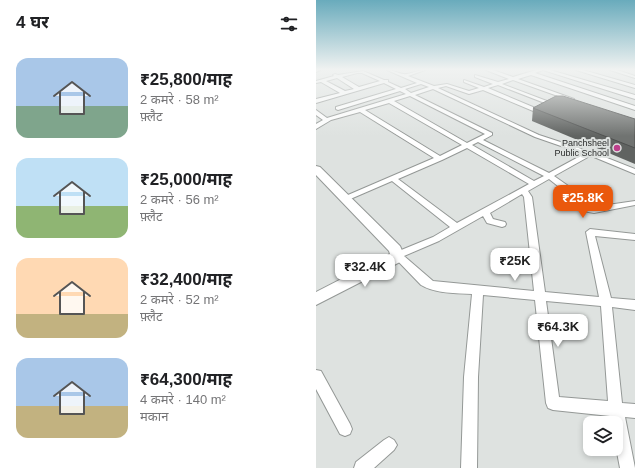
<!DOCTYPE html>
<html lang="hi">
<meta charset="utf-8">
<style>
:root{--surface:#fff;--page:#f6f6f6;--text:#202124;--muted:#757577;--accent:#ea580c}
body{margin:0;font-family:Arial,"Noto Sans Devanagari",sans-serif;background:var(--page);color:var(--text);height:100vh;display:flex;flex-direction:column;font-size:15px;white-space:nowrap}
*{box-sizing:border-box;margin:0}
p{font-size:13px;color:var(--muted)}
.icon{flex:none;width:22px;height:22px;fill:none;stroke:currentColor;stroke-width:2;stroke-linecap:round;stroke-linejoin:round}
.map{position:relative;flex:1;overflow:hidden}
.sheet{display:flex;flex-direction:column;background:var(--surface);width:316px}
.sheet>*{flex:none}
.buttons{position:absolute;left:267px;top:416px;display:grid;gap:8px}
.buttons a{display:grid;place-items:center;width:40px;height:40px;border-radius:8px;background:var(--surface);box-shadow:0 2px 6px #0003;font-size:20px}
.price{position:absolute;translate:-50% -34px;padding:0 9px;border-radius:8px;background:#fff;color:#222;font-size:13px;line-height:26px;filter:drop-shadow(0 1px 2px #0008)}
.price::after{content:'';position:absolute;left:50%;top:24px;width:12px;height:9px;margin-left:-6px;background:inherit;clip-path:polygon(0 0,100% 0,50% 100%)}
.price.selected{background:var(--accent);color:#fff}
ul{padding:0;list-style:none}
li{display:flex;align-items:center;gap:12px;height:100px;padding:0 16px}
li span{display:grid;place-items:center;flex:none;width:112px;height:80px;border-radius:12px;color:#555}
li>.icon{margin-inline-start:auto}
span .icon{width:48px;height:48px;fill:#fffc;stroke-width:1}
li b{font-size:17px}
h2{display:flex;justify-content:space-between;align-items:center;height:48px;padding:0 16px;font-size:17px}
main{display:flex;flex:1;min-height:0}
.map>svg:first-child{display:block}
</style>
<main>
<section class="sheet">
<h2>4 घर<svg class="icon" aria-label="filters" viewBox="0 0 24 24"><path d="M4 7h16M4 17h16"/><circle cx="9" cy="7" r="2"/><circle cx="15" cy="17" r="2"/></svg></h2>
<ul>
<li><span style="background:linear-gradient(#a9c7e8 60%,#7fa58c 0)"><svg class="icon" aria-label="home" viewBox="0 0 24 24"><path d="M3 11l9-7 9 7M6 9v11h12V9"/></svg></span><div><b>₹25,800/माह</b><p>2 कमरे · 58 m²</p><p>फ़्लैट</p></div></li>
<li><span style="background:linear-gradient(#bfe0f5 60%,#8fb573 0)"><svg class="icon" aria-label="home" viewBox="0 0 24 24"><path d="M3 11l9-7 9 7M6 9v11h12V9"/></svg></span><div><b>₹25,000/माह</b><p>2 कमरे · 56 m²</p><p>फ़्लैट</p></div></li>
<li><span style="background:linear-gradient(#ffd9b3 70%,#c2b280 0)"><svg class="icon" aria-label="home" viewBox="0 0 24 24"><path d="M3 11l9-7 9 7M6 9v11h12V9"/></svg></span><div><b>₹32,400/माह</b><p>2 कमरे · 52 m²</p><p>फ़्लैट</p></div></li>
<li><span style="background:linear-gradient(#a9c7e8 60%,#c2b280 0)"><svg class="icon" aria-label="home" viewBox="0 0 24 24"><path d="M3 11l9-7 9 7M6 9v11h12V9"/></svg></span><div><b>₹64,300/माह</b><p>4 कमरे · 140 m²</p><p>मकान</p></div></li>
</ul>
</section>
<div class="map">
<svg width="319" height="468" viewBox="0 0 319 468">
<rect width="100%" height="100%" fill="#dee2e0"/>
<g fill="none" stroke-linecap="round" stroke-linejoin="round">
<g stroke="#949896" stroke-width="2">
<path id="street" d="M0 70H4L0 72Z
M71 70C77 70 81 73 87 74 93 75 102 70 109 70L92 76 118 86 131 84 153 91 163 88 148 82V80L168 87 177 84 159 77V75L182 82 193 79 170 70H177L197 77 220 70H234L319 95V99L227 70 219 73 319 106V110L215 75 202 79 258 99 253 100 197 80 186 84 244 106 239 107 182 85 172 88 224 110 225 111 222 113 167 90 153 94 130 86 122 88 223 135 281 154 319 169V174L278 157H272L238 176 258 190 273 207H278L319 201V205L278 213 267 211 252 194 233 179 212 191 216 197 229 292 283 297 270 232 274 229 319 234V240L279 236 295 298 319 300V310L296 307 306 403 319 404V418L309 417 319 468H304L300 447V423H295L294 416 237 410 232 408 230 403 219 300 167 295 162 377 161 468H145L148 377 156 294C140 293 120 294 105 285L76 255 78 253 117 237 134 227 76 181 32 200H29L25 198 118 158 44 112 15 120 0 129V124L7 120 0 115V110L11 118 90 94 84 91 22 110 20 109V107L80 89 68 83 0 103V99L24 93 5 82 0 83V81L18 76 17 75 19 74 22 75 47 71 68 80H72V82L85 88 101 83ZM41 73H46L64 81 43 87 26 77ZM21 78 38 89 29 91 10 81ZM105 84 113 87 95 93 89 89ZM117 89 219 137 268 154 233 173 167 140 176 135V133L99 95ZM94 96 169 134 151 143 78 101ZM73 103 146 145 124 156 49 110ZM162 142 228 176 218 181 156 145ZM151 148 213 184 141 223 82 179 126 160ZM206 194 208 197 218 291 117 281 88 256 123 241 167 216 171 223 186 227 189 226 190 224 189 222 177 219 174 213ZM230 301 285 306 292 401 243 397Z
M260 70H267L319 85V88Z
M294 70H301L319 76V78Z
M0 370 5 371 34 424 36 429 34 434 29 436 24 434 0 389Z
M73 437 78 440 81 445 78 450 58 468H38L40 462 68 440Z"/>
</g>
<g stroke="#949896" stroke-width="2">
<path id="secondary" d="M0 166 4 167 84 246 88 255 84 262 0 305V292L74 254 73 251 0 175Z"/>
</g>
<use href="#street" fill="#fff" fill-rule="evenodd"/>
<use href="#secondary" fill="#fff" fill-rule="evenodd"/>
</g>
<path fill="#606361" d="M217 108 319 119V164L216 121Z"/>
<path fill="#707371" stroke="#4e504f" d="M240 96H247L319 119V148L217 108Z"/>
<linearGradient id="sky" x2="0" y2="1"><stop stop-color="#69abbc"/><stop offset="0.51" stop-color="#f0f2f1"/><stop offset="1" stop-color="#f0f2f1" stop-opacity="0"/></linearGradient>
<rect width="319" height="136" fill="url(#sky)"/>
<circle fill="#bd3e8b" stroke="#dee2e0" stroke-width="1.5" cx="301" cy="148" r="4"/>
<g text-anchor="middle" stroke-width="4" stroke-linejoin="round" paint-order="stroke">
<g font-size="9" fill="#2a2c2b" stroke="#dee2e0" text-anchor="end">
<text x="293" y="146">Panchsheel<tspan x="293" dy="10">Public School</tspan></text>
</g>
</g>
</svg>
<div class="buttons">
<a><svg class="icon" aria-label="layers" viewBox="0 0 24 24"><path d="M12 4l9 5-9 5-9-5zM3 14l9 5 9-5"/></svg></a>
</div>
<b class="price selected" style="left:267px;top:219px">₹25.8K</b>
<b class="price" style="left:199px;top:282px">₹25K</b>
<b class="price" style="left:49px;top:288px">₹32.4K</b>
<b class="price" style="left:242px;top:348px">₹64.3K</b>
</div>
</main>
